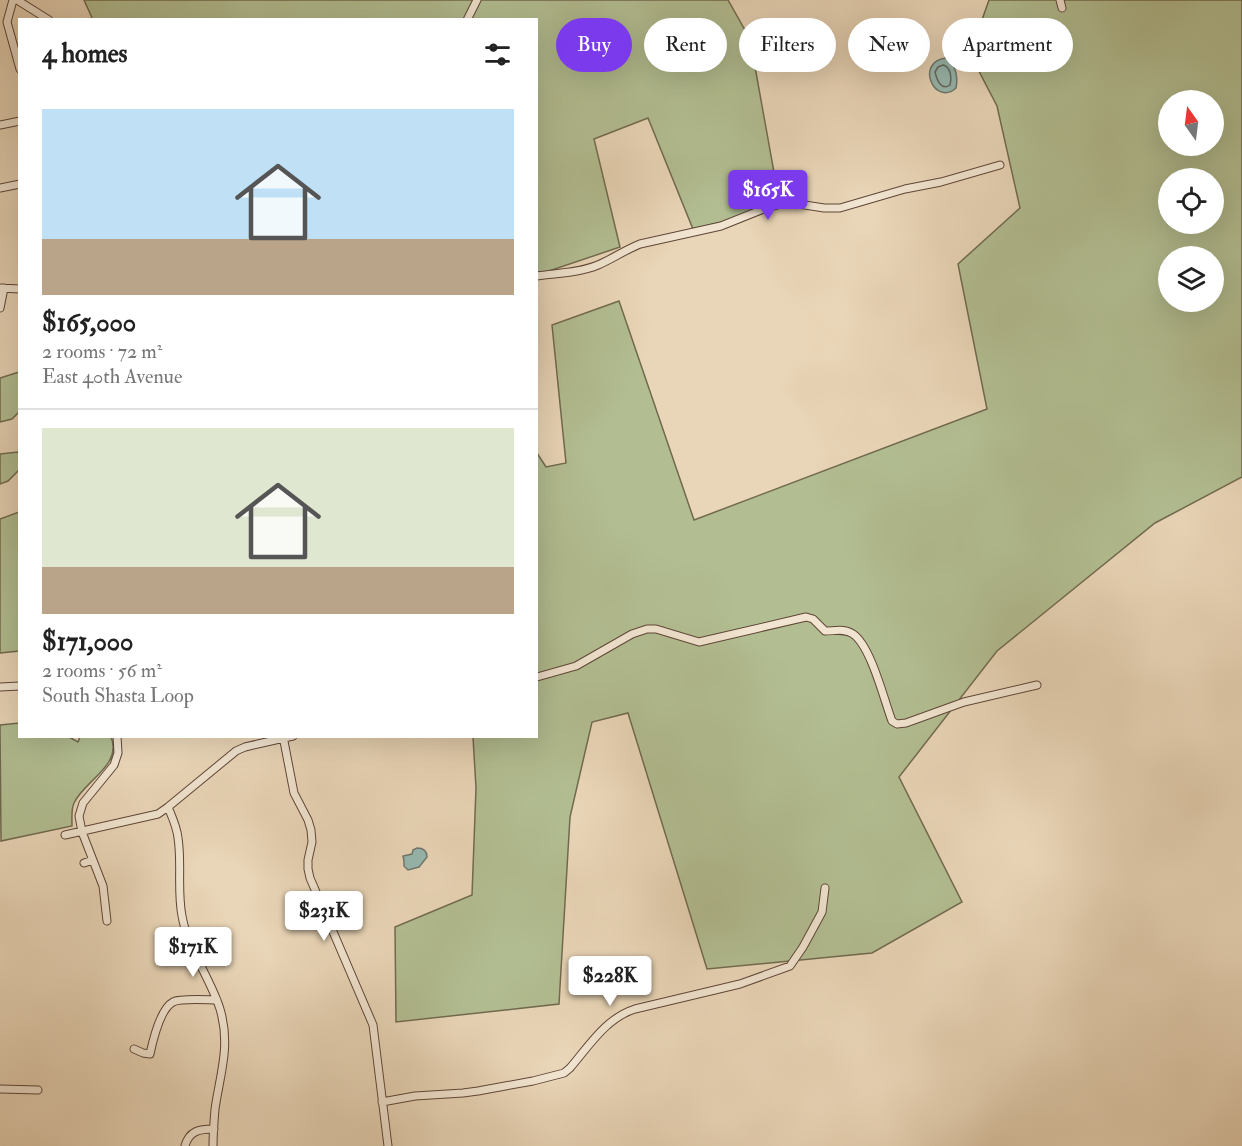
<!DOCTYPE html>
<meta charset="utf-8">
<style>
:root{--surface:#fff;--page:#f6f6f6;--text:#222;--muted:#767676;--line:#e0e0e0;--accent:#7c3aed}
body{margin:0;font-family:"IM FELL Double Pica",serif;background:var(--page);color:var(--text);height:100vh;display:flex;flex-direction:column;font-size:22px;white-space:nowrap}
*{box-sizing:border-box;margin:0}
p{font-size:20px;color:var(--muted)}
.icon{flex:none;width:33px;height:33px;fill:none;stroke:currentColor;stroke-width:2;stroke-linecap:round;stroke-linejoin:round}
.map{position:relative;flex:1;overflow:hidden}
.sheet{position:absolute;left:18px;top:18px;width:520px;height:720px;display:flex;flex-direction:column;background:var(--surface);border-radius:0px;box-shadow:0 6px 24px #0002}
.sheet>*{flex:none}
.guide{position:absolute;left:556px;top:18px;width:570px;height:54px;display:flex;gap:12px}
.needle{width:39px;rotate:346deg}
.tools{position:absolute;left:1158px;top:90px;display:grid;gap:12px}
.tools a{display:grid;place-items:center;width:66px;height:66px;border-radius:50%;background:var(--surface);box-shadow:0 6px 24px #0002;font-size:30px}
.price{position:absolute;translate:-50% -51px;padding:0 14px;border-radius:6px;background:#fff;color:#222;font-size:20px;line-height:39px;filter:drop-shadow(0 2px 3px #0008)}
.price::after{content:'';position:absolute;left:50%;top:36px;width:18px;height:14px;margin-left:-9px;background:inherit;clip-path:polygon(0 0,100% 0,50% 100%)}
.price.current{background:var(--accent);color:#fff}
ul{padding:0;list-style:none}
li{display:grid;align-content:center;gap:12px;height:318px;padding:0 24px}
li+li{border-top:2px solid var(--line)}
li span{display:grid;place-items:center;height:186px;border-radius:0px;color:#555}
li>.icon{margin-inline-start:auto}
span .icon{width:108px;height:108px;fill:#fffc;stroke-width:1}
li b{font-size:26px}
h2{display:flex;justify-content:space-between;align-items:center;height:72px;padding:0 24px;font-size:26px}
.chip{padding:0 21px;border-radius:27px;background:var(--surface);box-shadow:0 6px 24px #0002;font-size:21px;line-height:54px}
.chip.current{background:var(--accent);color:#fff}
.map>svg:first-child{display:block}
</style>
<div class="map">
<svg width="1242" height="1146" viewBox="0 0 1242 1146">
<rect width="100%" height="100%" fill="#e9d5b7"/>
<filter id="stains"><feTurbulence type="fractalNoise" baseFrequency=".00333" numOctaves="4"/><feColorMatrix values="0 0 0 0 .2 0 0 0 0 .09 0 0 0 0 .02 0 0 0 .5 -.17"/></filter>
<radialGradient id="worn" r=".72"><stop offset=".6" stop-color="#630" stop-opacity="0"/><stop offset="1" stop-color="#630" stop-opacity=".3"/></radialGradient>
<path fill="#b2be92" stroke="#716a4f" stroke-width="1.5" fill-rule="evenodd" d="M84 0H728L750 39 779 200 734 219 693 229 648 118 594 139 620 247 537 275V20H93Z
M989 0H1242V477L1155 523 997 651 899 777 962 902 872 953 707 969 628 713 592 722 570 817 559 1004 396 1022 395 927 472 895 476 788 473 737 537 736V453L546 467 566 463 552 325 619 301 694 520 987 409 958 264 1020 208 997 106 970 54ZM1168 100H1214V146H1168ZM1168 178H1214V224H1168ZM1168 256H1214V302H1168Z
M19 372V412L12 419 0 422V378Z
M18 452 19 455V470L8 481 0 484V454Z
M19 512V651L0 653V519Z
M19 723 20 736 69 737 78 742 80 737H111C123 765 84 781 74 803 71 809 72 819 72 826L1 841 0 725Z"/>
<path fill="#97b8b0" stroke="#6e786e" stroke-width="1.5" d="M946 58C956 65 958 77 956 88 935 107 914 62 946 58Z
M417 848C423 848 427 851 427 857L419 867 408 870 404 866V861L403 856 412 854 413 850Z"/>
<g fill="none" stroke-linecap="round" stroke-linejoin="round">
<path stroke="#64685e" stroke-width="1.5" d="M943 65C951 67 952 78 950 85 941 91 937 80 935 72L938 67Z"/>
<g stroke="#5e4637" stroke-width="9">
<path id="street" d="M13 0 7 22 20 69
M17 0 49 20
M1060 0 1062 8
M467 20 477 0
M0 125 20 121
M0 188 20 184
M537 276C557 273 579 273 598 265 612 259 625 250 640 244L721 226 766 208 781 204 792 203 824 208H840L905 189 941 182 1000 165
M0 288 20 289
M0 308 4 288
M537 677 576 666 632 634 647 629H656L699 642 806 617 813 619 825 631C834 631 845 628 853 634 871 646 884 700 892 721L897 724 906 723 964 702 1037 685
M0 687 20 686
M283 736 294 793 308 820 311 830 312 842 308 860V869L310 878 373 1025 388 1146
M168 807C172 817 177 827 178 838 182 863 177 890 182 916 188 950 210 977 220 1009 231 1046 220 1074 215 1109 214 1121 213 1134 213 1146
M65 835 158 814 168 807 236 751 245 747 293 736
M84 863 93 860
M107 921 103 886 82 832 79 816 83 803 114 765 118 753 117 736
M134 1049 143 1053 150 1054C153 1040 160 1009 173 1002 181 998 207 1000 217 1000
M0 1089 38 1090
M382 1102 415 1096 463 1093 478 1091 533 1081 564 1073 570 1068C589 1046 606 1018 635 1009L740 984 790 966 803 947 822 912 825 888
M185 1146C189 1131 199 1129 214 1129"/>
</g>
<use href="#street" stroke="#f1e4d0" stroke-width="7"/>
</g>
<rect width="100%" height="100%" filter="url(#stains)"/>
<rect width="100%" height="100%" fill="url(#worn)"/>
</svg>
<div class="tools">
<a><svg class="needle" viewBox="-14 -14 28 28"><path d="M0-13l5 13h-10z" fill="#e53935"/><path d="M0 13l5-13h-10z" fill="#767676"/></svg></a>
<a><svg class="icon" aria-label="locate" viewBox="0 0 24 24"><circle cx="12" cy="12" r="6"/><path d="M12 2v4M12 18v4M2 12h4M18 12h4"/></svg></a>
<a><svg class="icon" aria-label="layers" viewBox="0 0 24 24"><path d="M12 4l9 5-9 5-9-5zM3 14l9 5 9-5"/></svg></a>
</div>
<b class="price current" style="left:768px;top:221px">$165K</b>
<b class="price" style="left:324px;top:942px">$231K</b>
<b class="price" style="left:193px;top:978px">$171K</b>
<b class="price" style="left:610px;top:1007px">$228K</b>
<div class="guide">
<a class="chip current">Buy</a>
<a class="chip">Rent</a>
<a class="chip">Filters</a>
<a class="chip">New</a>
<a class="chip">Apartment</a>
</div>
<section class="sheet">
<h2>4 homes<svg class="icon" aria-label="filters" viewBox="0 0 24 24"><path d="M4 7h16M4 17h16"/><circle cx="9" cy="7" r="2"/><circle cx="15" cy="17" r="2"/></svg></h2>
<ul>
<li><span style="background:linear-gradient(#bfe0f5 70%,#b9a48a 0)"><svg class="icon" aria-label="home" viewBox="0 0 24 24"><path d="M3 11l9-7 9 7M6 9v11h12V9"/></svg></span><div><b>$165,000</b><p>2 rooms · 72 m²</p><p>East 40th Avenue</p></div></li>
<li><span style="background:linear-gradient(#dfe7d0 75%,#b9a48a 0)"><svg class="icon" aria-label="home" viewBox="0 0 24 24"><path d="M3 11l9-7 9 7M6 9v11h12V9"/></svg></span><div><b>$171,000</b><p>2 rooms · 56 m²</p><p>South Shasta Loop</p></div></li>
</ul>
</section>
</div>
